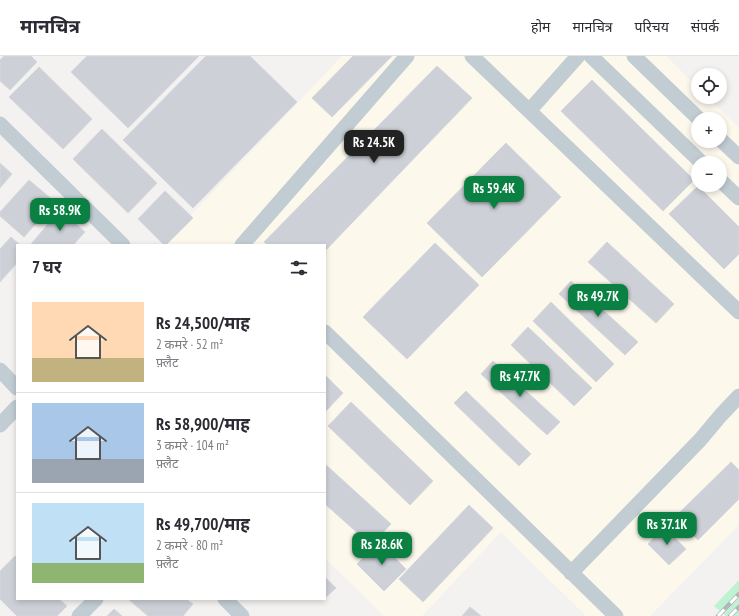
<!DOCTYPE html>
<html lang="hi">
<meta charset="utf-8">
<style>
:root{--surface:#fff;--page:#f7f7f7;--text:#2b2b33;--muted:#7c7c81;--line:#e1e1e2;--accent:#0b8043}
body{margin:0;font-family:"PT Sans Narrow","Noto Sans Devanagari",sans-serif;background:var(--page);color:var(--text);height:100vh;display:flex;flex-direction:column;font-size:15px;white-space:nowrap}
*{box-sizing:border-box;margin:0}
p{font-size:13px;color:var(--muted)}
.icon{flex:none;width:22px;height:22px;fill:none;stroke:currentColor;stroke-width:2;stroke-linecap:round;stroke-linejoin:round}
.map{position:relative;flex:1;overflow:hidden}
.details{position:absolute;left:16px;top:188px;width:310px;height:356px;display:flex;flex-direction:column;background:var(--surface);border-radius:0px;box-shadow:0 2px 6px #0003}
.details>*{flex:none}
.controls{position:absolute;left:691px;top:12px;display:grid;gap:8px}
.controls a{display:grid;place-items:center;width:36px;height:36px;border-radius:50%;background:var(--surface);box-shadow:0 2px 6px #0003;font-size:20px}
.price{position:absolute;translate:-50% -34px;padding:0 9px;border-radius:8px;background:var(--accent);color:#fff;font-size:13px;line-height:26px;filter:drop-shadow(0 1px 2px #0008)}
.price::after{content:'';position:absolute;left:50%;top:24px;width:12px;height:9px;margin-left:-6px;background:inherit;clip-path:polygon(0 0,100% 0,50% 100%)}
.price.current{background:#222;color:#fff}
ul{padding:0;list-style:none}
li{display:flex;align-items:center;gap:12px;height:100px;padding:0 16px}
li+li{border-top:1px solid var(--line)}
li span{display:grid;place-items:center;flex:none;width:112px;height:80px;border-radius:0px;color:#555}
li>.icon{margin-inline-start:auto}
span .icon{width:48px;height:48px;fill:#fffc;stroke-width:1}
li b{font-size:17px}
h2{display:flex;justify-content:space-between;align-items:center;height:48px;padding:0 16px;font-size:17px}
header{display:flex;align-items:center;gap:24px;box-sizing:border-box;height:56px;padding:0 20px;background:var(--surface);border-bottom:1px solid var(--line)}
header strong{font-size:19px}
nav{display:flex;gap:22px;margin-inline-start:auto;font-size:14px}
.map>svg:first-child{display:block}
</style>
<header>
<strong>मानचित्र</strong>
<nav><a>होम</a><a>मानचित्र</a><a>परिचय</a><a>संपर्क</a></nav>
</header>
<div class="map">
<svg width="739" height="560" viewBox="0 0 739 560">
<rect width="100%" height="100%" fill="#f4f1f1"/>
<path fill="#fdf8ec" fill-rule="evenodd" d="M342 0H666L698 32V41H707L739 72V469L650 560H586L501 476 422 560H384L325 502V189H163ZM698 63H720V85H698ZM698 107H720V129H698Z"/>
<path fill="#bff2d2" d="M739 524V560H726L714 550Z"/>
<path fill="#cdd0d6" stroke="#d5d7dd" d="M4 0H31L37 6 10 34 0 25V4Z
M87 0H199L128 72 71 16Z
M206 0H250L297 46 193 152 123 84Z
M353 0H392L332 61 312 42Z
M437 10 472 42 325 195V189H268L264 186Z
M39 11 92 63 63 93 9 41Z
M592 24 694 124 663 155 561 55Z
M102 73 157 127 128 157 73 103Z
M506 87 561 141 482 221 427 167Z
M0 107 12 118 0 132Z
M29 124 55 146 24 181 0 160V156Z
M698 130 739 171V198L724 213 669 158Z
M165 135 193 162 166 189H164L138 163Z
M60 154 85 176 73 189H32L31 188Z
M11 181 20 189H17V207L0 226V193Z
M607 186 674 248 656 267 588 206Z
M435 187 479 229 407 303 363 261Z
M571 225 638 286 625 299 559 238Z
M551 246 614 308 596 326 533 265Z
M528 271 592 332 574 350 511 289Z
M493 305 560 366 547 379 481 318Z
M325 319 343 337 325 356Z
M466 335 531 398 519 410 454 347Z
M351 346 433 425 410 449 328 370Z
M731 406 739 414V443L698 484 675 461Z
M325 408 391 468 371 489 325 448Z
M469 449 493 472 423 546 399 523Z
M664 471 686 493 669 509 648 488Z
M379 486 406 513 384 535 357 508Z
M15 500 17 502V543H59L67 550 57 560H17L0 543V515Z
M325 521 336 532 325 542Z
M128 543H186L193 548 183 560H148Z
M470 551 481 560H462Z
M114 553 122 560H107Z"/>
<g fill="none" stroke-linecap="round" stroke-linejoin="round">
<path stroke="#c1ccd3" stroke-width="15" d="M472 0 739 256
M591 0 702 107
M634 0 699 63
M529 55 578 0
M0 68 123 189
M720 83 739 101
M720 124 739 142
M242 189 407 0
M325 276 616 560
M0 314 17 332
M0 369 17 351
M571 517 700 384 721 359 739 340
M225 543 242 560
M79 560 96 543"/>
<g stroke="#b3b7bc" stroke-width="4.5">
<path id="rail" d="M718 560 739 538
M730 560 739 551"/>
</g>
<use href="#rail" stroke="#fff" stroke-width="3" stroke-dasharray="9" stroke-linecap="butt"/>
</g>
</svg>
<div class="controls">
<a><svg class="icon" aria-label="locate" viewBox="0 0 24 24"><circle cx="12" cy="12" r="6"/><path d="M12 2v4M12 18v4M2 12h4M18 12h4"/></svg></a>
<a>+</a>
<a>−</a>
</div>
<b class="price current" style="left:374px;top:108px">Rs 24.5K</b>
<b class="price" style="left:494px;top:154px">Rs 59.4K</b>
<b class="price" style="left:60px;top:176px">Rs 58.9K</b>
<b class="price" style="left:598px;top:262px">Rs 49.7K</b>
<b class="price" style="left:520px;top:342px">Rs 47.7K</b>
<b class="price" style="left:667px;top:490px">Rs 37.1K</b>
<b class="price" style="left:382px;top:510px">Rs 28.6K</b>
<section class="details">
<h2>7 घर<svg class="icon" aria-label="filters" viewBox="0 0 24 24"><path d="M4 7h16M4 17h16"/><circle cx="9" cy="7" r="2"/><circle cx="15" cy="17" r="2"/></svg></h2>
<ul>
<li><span style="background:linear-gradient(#ffd9b3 70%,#c2b280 0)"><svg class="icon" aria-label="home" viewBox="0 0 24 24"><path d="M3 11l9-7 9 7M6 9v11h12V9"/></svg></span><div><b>Rs 24,500/माह</b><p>2 कमरे · 52 m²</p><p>फ़्लैट</p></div></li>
<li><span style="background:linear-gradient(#a9c7e8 70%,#9aa5b1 0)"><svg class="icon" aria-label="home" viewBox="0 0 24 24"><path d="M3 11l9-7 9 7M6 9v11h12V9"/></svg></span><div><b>Rs 58,900/माह</b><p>3 कमरे · 104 m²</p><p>फ़्लैट</p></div></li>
<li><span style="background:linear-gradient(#bfe0f5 75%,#8fb573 0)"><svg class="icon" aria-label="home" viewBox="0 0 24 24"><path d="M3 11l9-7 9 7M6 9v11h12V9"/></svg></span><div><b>Rs 49,700/माह</b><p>2 कमरे · 80 m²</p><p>फ़्लैट</p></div></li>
</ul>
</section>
</div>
